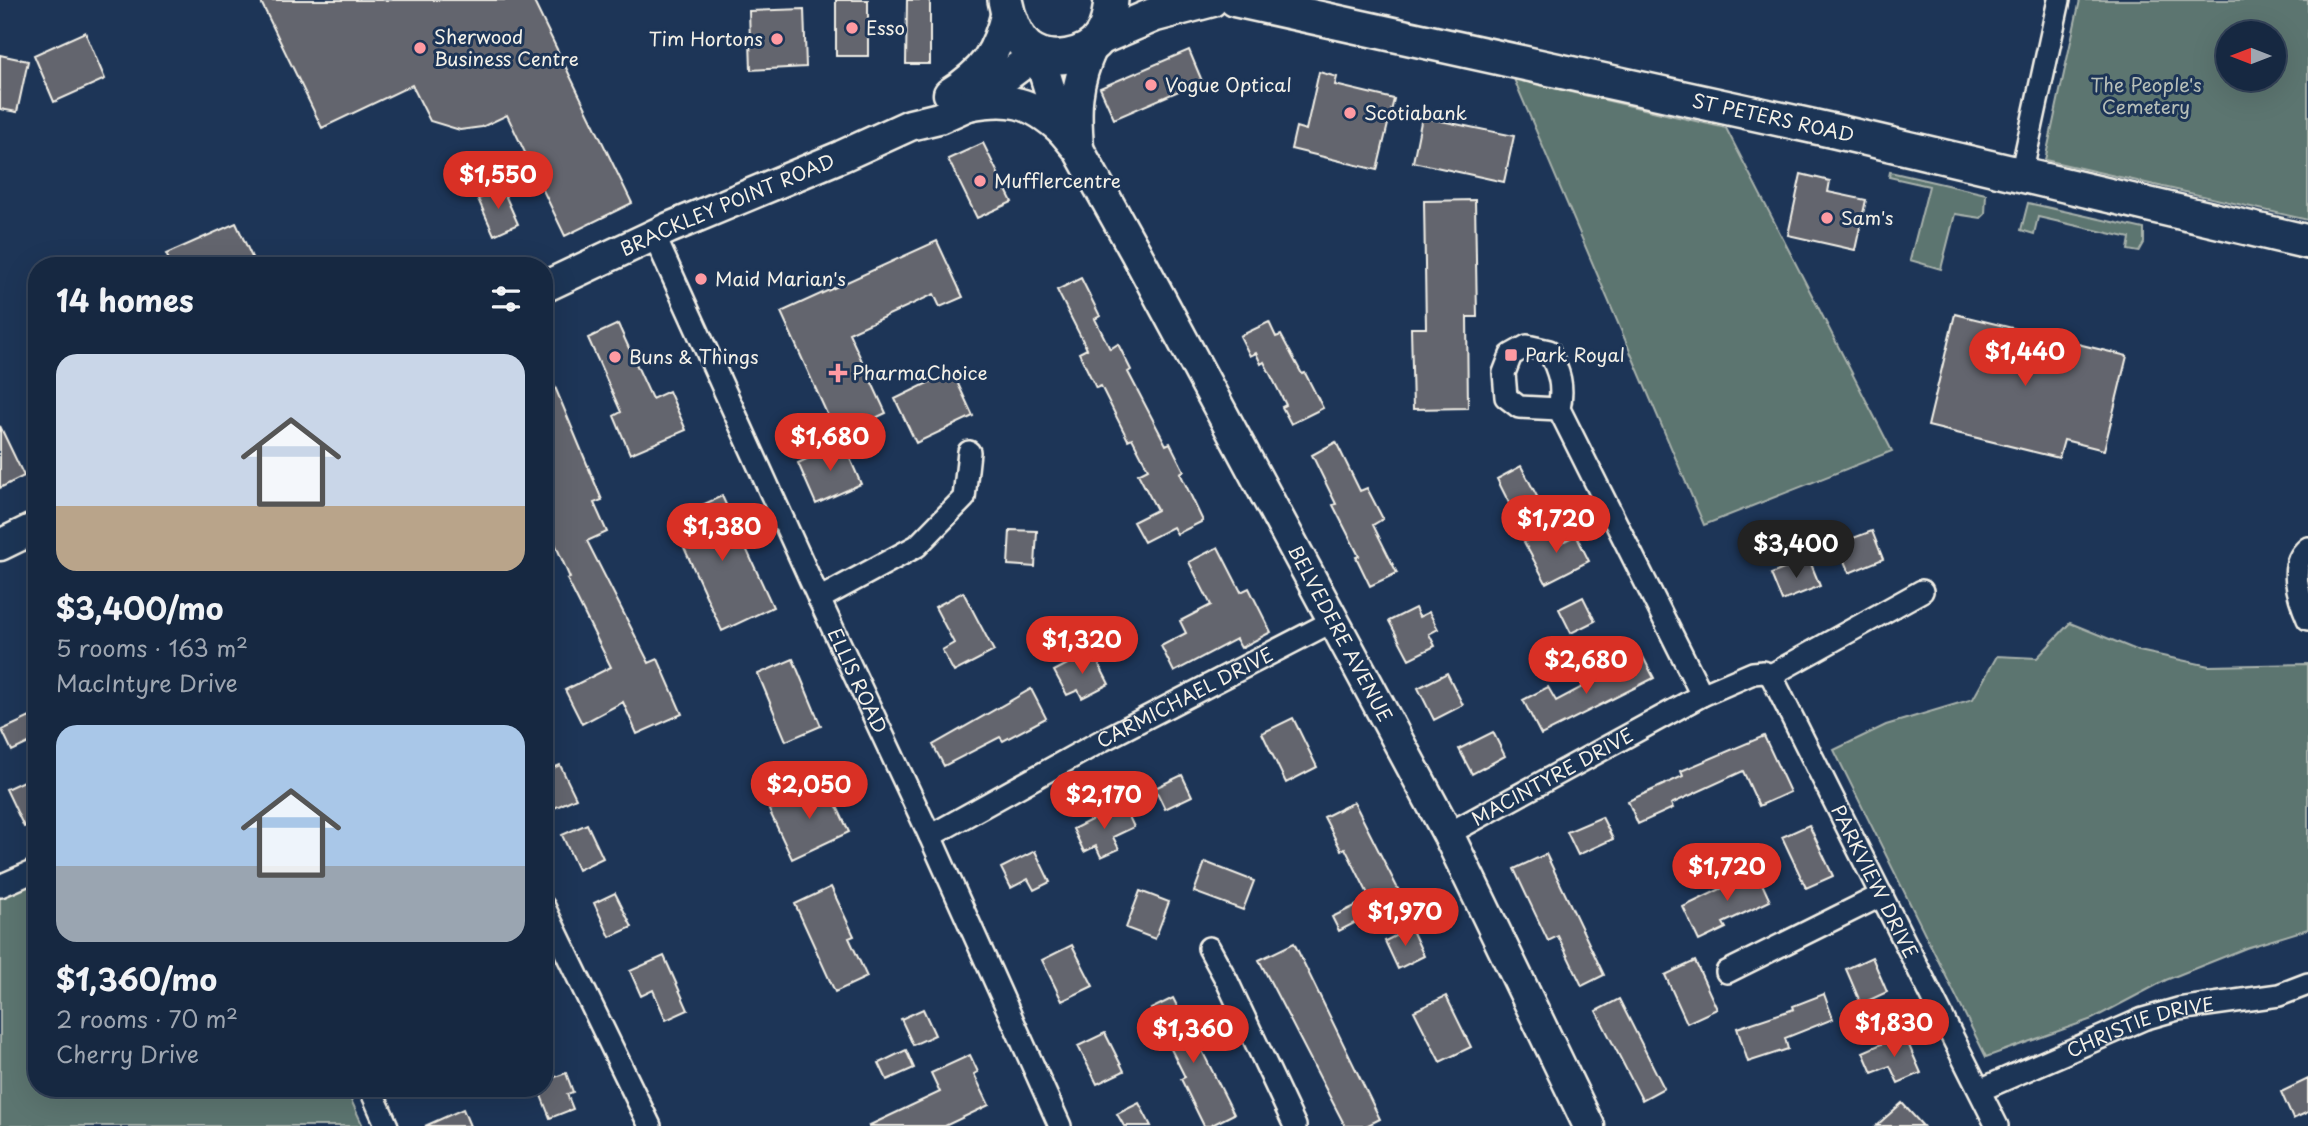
<!DOCTYPE html>
<meta charset="utf-8">
<style>
:root{--surface:#162841;--page:#23344c;--text:#f1f3f6;--muted:#9ea6b1;--line:#35445a;--accent:#d93025}
body{margin:0;font-family:"Playpen Sans",sans-serif;background:var(--page);color:var(--text);height:100vh;display:flex;flex-direction:column;font-size:26px;white-space:nowrap}
*{box-sizing:border-box;margin:0}
p{font-size:23px;color:var(--muted)}
.icon{flex:none;width:38px;height:38px;fill:none;stroke:currentColor;stroke-width:2;stroke-linecap:round;stroke-linejoin:round}
.map{position:relative;flex:1;overflow:hidden}
.side{position:absolute;left:28px;top:257px;width:525px;height:840px;display:flex;flex-direction:column;background:var(--surface);border-radius:28px;box-shadow:0 7px 28px #0002,0 0 0 2px var(--line)}
.side>*{flex:none}
.needle{width:46px;rotate:270deg}
.tools{position:absolute;left:2216px;top:21px;display:grid;gap:14px}
.tools a{display:grid;place-items:center;width:70px;height:70px;border-radius:50%;background:var(--surface);box-shadow:0 7px 28px #0002,0 0 0 2px var(--line);font-size:35px}
.price{position:absolute;translate:-50% -60px;padding:0 16px;border-radius:24px;background:var(--accent);color:#fff;font-size:23px;line-height:46px;filter:drop-shadow(0 2px 4px #0008)}
.price::after{content:'';position:absolute;left:50%;top:42px;width:21px;height:16px;margin-left:-10px;background:inherit;clip-path:polygon(0 0,100% 0,50% 100%)}
.price.on{background:#222;color:#fff}
ul{padding:0;list-style:none}
li{display:grid;align-content:center;gap:14px;height:371px;padding:0 28px}
li span{display:grid;place-items:center;height:217px;border-radius:21px;color:#555}
li>.icon{margin-inline-start:auto}
span .icon{width:126px;height:126px;fill:#fffc;stroke-width:1}
li b{font-size:30px}
h2{display:flex;justify-content:space-between;align-items:center;height:84px;padding:0 28px;font-size:30px}
.map>svg:first-child{display:block}
</style>
<div class="map">
<svg width="2308" height="1126" viewBox="0 0 2308 1126">
<rect width="100%" height="100%" fill="#1d3557"/>
<filter id="ink" filterUnits="userSpaceOnUse"><feTurbulence type="fractalNoise" baseFrequency=".0143" numOctaves="2"/><feDisplacementMap in="SourceGraphic" scale="14" xChannelSelector="R" yChannelSelector="G"/><feConvolveMatrix kernelMatrix="1 2 1 2 8 2 1 2 1" color-interpolation-filters="sRGB"/></filter>
<g filter="url(#ink)">
<path fill="#5c7470" stroke="#a8b2ac" stroke-width="2" fill-rule="evenodd" d="M2080 0H2308V220L2045 160ZM2273 33V79H2228V33Z
M1514 79 1726 128 1892 451 1704 525Z
M1890 172 1986 194 1985 214 1981 218 1955 214 1941 269 1910 260 1929 186 1889 177Z
M2028 203 2144 229V243L2139 252 2128 250 2130 238 2038 217 2034 234 2021 230Z
M2070 623 2139 651 2209 666 2308 664V929L2246 948 2166 980 2092 1019 1986 1057 1834 750 1886 725 1973 699 1997 656 2037 658Z
M37 881V1088L346 1089 363 1126H0V897Z"/>
<path fill="#64656e" stroke="#f4f1e8" stroke-width="2" d="M260 0H533L632 203 565 236 507 115 482 127 460 130 430 121 412 85 322 128Z
M836 0H868V56H836Z
M907 0H930V64H906Z
M804 9 806 67 751 70 749 11Z
M85 32 105 79 54 102 34 55Z
M1189 50 1202 81 1114 119 1100 88Z
M0 55 28 61 17 112 0 109Z
M1319 72 1337 77 1335 85 1394 99 1377 170 1291 149 1296 127 1306 130Z
M1422 117 1514 136 1504 182 1413 162Z
M983 143 1012 202 977 218 948 159Z
M1801 174 1830 181 1828 192 1866 200 1855 250 1788 235Z
M502 188 518 224 494 235 478 199Z
M1475 200 1477 317H1467L1468 408 1413 409 1411 328H1426L1424 201Z
M236 223 256 266H172L166 254Z
M937 241 963 297 940 307 934 294 849 333 886 413 837 436 781 312Z
M1081 278 1100 316 1095 319 1110 349 1118 344 1131 370 1128 372 1166 445 1170 443 1184 471 1180 473 1203 521 1177 534 1173 527 1144 542 1133 522 1157 510 1138 474 1148 469 1132 438 1128 440 1101 386 1096 388 1079 353 1087 349 1057 290Z
M1955 314 2127 356 2104 450 2064 440 2059 458 1928 426Z
M1269 322 1276 337 1281 335 1302 374 1305 373 1323 408 1291 424 1282 407 1286 405 1264 362 1261 364 1256 353 1250 356 1240 336Z
M618 324 652 399 669 391 686 430 630 454 614 416 621 412 588 338Z
M952 371 973 416 916 443 895 399Z
M555 387 602 500 594 503 607 532 587 541 649 663 658 659 682 714 637 734 623 702 582 724 565 690 611 667 567 579 570 578 544 518V392Z
M0 426 24 476 0 488Z
M843 442 861 484 816 504 798 463Z
M1336 442 1360 491 1367 488 1383 519 1373 525 1397 573 1370 586 1356 557 1359 556 1333 505 1336 504 1312 455Z
M1521 466 1540 502 1515 515 1497 479Z
M722 496 773 607 722 631 671 519Z
M1551 528 1559 544 1576 535 1589 561 1546 583 1524 542Z
M1010 530 1037 531 1035 567 1008 565Z
M1872 531 1883 559 1849 573 1837 544Z
M1218 547 1241 592 1249 588 1271 632 1241 648 1236 639 1174 672 1161 646 1186 633 1180 621 1211 605 1189 562Z
M1809 559 1820 586 1782 601 1771 574Z
M963 592 994 651 954 672 942 650 954 643 935 607Z
M1583 597 1595 621 1571 633 1559 609Z
M1415 608 1419 617 1429 612 1438 629 1429 634 1435 646 1409 659 1389 621Z
M1092 651 1109 684 1082 698 1078 690 1067 695 1054 671Z
M1642 655 1654 678 1541 735 1523 700 1548 687 1556 701Z
M793 659 821 726 786 741 758 674Z
M1447 673 1463 705 1434 720 1418 688Z
M1031 689 1046 718 1003 741 1000 737 944 766 933 745Z
M30 717 37 731V739L12 751 2 730Z
M1293 718 1317 767 1286 783 1262 733Z
M1493 732 1505 756 1472 774 1459 749Z
M1764 736 1790 792 1759 806 1743 771 1671 804 1673 808 1638 824 1628 801 1683 776 1681 771Z
M560 765 576 798 548 811 544 802V772Z
M1182 775 1192 796 1165 809 1155 788Z
M32 777 37 787V821L24 827 6 789Z
M826 783 849 832 792 859 769 810Z
M1354 802 1399 891 1373 904 1345 848 1341 850 1324 817Z
M1123 804 1134 827 1113 837 1119 849 1101 857 1096 846 1084 852 1073 829Z
M1602 817 1613 839 1578 855 1567 832Z
M587 824 603 858 578 870 562 835Z
M1809 825 1833 876 1806 888 1782 837Z
M1035 851 1050 882 1034 890 1028 879 1011 888 1001 868Z
M1546 854 1604 975 1582 986 1558 936 1548 941 1514 869Z
M1205 862 1254 881 1243 910 1194 892Z
M1753 864 1770 901 1723 923 1726 928 1699 941 1683 907 1731 884 1727 876Z
M831 887 854 936 849 938 867 977 835 992 795 904Z
M1140 891 1169 902 1155 939 1126 928Z
M615 893 632 927 610 937 594 903Z
M1357 905 1364 918 1339 931 1332 917Z
M1411 928 1424 956 1398 969 1385 941Z
M1294 943 1380 1119 1366 1126H1345L1259 960Z
M1072 945 1093 986 1062 1001 1042 960Z
M664 956 688 1010 666 1020 653 990 641 996 630 971Z
M1872 957 1887 992 1861 1004 1846 969Z
M1695 961 1717 1009 1687 1023 1665 975Z
M1824 994 1833 1019 1785 1038 1788 1049 1748 1062 1737 1028 1794 1009 1793 1006Z
M1446 996 1471 1047 1440 1062 1414 1011Z
M1173 998 1180 1012 1182 1011 1234 1114 1210 1126H1204L1181 1079 1185 1077 1151 1009Z
M1619 999 1664 1088 1642 1100 1596 1011Z
M923 1009 935 1035 913 1045 901 1019Z
M1105 1033 1124 1071 1097 1084 1078 1046Z
M1904 1034 1921 1073 1898 1083 1890 1066 1872 1073 1863 1052Z
M906 1050 914 1068 887 1080 879 1063Z
M970 1055 978 1072 974 1074 989 1105 945 1126H868L940 1092 931 1073Z
M566 1073 573 1092 567 1094 573 1109 550 1118 538 1088H544V1081Z
M2308 1079V1112L2293 1119 2281 1092Z
M1139 1103 1151 1126H1124L1117 1114Z
M1902 1103 1923 1126H1876Z
M463 1109 470 1126H425Z"/>
<g fill="none" stroke-linecap="round" stroke-linejoin="round">
<g stroke="#f4f1e8" stroke-width="26">
<g id="minor">
<path d="M2021 175 2059 0"/>
<path id="s1" d="M654 235 819 599 930 836 1060 1126"/>
<path d="M1559 409 1519 407 1506 397 1504 373 1511 355 1527 346 1549 351C1559 372 1564 385 1559 409L1702 695"/>
<path d="M2308 548C2287 565 2299 598 2308 619"/>
<path d="M819 599 917 546 964 498 969 452"/>
<path id="s2" d="M1771 675 1997 1126"/>
<path d="M1771 675 1922 591"/>
<path id="s3" d="M1448 834 1702 695 1753 673 1763 672 1771 675"/>
<path id="s4" d="M930 836 1103 740 1333 621"/>
<path d="M0 886 37 870"/>
<path d="M544 907 650 1126"/>
<path d="M1209 948 1227 981 1295 1126"/>
<path d="M1727 972 1882 895"/>
<path d="M370 1088 387 1126"/>
<path id="s5" d="M1980 1090 2143 1019 2178 1009 2279 995 2308 984"/>
</g>
</g>
<g stroke="#f4f1e8" stroke-width="35">
<g id="secondary">
<path id="s6" d="M1039 55 1062 130 1078 149 1136 253 1448 834 1589 1126"/>
<path d="M949 94C985 71 997 53 1007 12"/>
<path d="M968 105C1010 97 1030 101 1062 130"/>
<path d="M1078 148C1075 108 1075 84 1092 47"/>
<path id="s7" d="M544 287 669 228 842 156 910 125 939 118 968 105 1036 54"/>
<path d="M0 545 37 527"/>
</g>
</g>
<g stroke="#f4f1e8" stroke-width="38">
<g id="primary">
<path d="M1005 0C1008 16 1015 37 1028 48 1048 64 1088 58 1101 36 1108 26 1110 12 1111 0"/>
<path id="s8" d="M1236 0 1834 131 2308 242"/>
<path d="M1100 38 1154 15 1211 0"/>
</g>
</g>
<use href="#minor" stroke="#1d3557" stroke-width="21"/>
<use href="#secondary" stroke="#1d3557" stroke-width="30"/>
<use href="#primary" stroke="#1d3557" stroke-width="33"/>
</g>
</g>
<g fill="#ff9aa2" stroke="#1d3557" stroke-width="2.5">
<circle cx="852" cy="28" r="7"/>
<circle cx="777" cy="39" r="7"/>
<circle cx="420" cy="48" r="7"/>
<circle cx="1151" cy="85" r="7"/>
<circle cx="1350" cy="113" r="7"/>
<circle cx="980" cy="181" r="7"/>
<circle cx="1827" cy="218" r="7"/>
<circle cx="701" cy="279" r="7"/>
<rect x="1504" y="348" width="14" height="14" rx="3.5"/>
<circle cx="615" cy="357" r="7"/>
<path d="M834.5 362.5h7v7h7v7h-7v7h-7v-7h-7v-7h7z"/>
</g>
<g text-anchor="middle" stroke-width="6" stroke-linejoin="round" paint-order="stroke">
<g font-size="19" fill="#f4f1e8" stroke="#1d3557" text-anchor="start">
<text x="866" y="35">Esso</text>
<text x="434" y="44">Sherwood<tspan x="434" dy="22">Business Centre</tspan></text>
<text x="763" y="46" text-anchor="end">Tim Hortons</text>
<text x="1165" y="92">Vogue Optical</text>
<text x="1364" y="120">Scotiabank</text>
<text x="994" y="188">Mufflercentre</text>
<text x="1841" y="225">Sam's</text>
<text x="715" y="286">Maid Marian's</text>
<text x="1525" y="362">Park Royal</text>
<text x="629" y="364">Buns &amp; Things</text>
<text x="852" y="380">PharmaChoice</text>
</g>
<g font-size="19" fill="#b7bfb8" stroke="#1d3557">
<text x="2146" y="92">The People's<tspan x="2146" dy="22">Cemetery</tspan></text>
</g>
<g font-size="19" fill="#f4f1e8" stroke="#1d3557">
<text dy="7" stroke="none"><textPath href="#s8" startOffset="550">ST PETERS ROAD</textPath></text>
<text dy="7" stroke="none"><textPath href="#s7" startOffset="201">BRACKLEY POINT ROAD</textPath></text>
<text dy="7" stroke="none"><textPath href="#s6" startOffset="654">BELVEDERE AVENUE</textPath></text>
<text dy="7" stroke="none"><textPath href="#s1" startOffset="490">ELLIS ROAD</textPath></text>
<text dy="7" stroke="none"><textPath href="#s4" startOffset="290">CARMICHAEL DRIVE</textPath></text>
<text dy="7" stroke="none"><textPath href="#s3" startOffset="119">MACINTYRE DRIVE</textPath></text>
<text dy="7" stroke="none"><textPath href="#s2" startOffset="231">PARKVIEW DRIVE</textPath></text>
<text dy="7" stroke="none"><textPath href="#s5" startOffset="173">CHRISTIE DRIVE</textPath></text>
</g>
</g>
</svg>
<div class="tools">
<a><svg class="needle" viewBox="-14 -14 28 28"><path d="M0-13l5 13h-10z" fill="#e53935"/><path d="M0 13l5-13h-10z" fill="#9ea6b1"/></svg></a>
</div>
<b class="price" style="left:498px;top:211px">$1,550</b>
<b class="price" style="left:2025px;top:388px">$1,440</b>
<b class="price" style="left:830px;top:473px">$1,680</b>
<b class="price" style="left:1556px;top:555px">$1,720</b>
<b class="price" style="left:722px;top:563px">$1,380</b>
<b class="price on" style="left:1796px;top:580px">$3,400</b>
<b class="price" style="left:1082px;top:676px">$1,320</b>
<b class="price" style="left:1586px;top:696px">$2,680</b>
<b class="price" style="left:809px;top:821px">$2,050</b>
<b class="price" style="left:1104px;top:831px">$2,170</b>
<b class="price" style="left:1727px;top:903px">$1,720</b>
<b class="price" style="left:1405px;top:948px">$1,970</b>
<b class="price" style="left:1894px;top:1059px">$1,830</b>
<b class="price" style="left:1193px;top:1065px">$1,360</b>
<section class="side">
<h2>14 homes<svg class="icon" aria-label="filters" viewBox="0 0 24 24"><path d="M4 7h16M4 17h16"/><circle cx="9" cy="7" r="2"/><circle cx="15" cy="17" r="2"/></svg></h2>
<ul>
<li><span style="background:linear-gradient(#c9d6e8 70%,#b9a48a 0)"><svg class="icon" aria-label="home" viewBox="0 0 24 24"><path d="M3 11l9-7 9 7M6 9v11h12V9"/></svg></span><div><b>$3,400/mo</b><p>5 rooms · 163 m²</p><p>MacIntyre Drive</p></div></li>
<li><span style="background:linear-gradient(#a9c7e8 65%,#9aa5b1 0)"><svg class="icon" aria-label="home" viewBox="0 0 24 24"><path d="M3 11l9-7 9 7M6 9v11h12V9"/></svg></span><div><b>$1,360/mo</b><p>2 rooms · 70 m²</p><p>Cherry Drive</p></div></li>
</ul>
</section>
</div>
